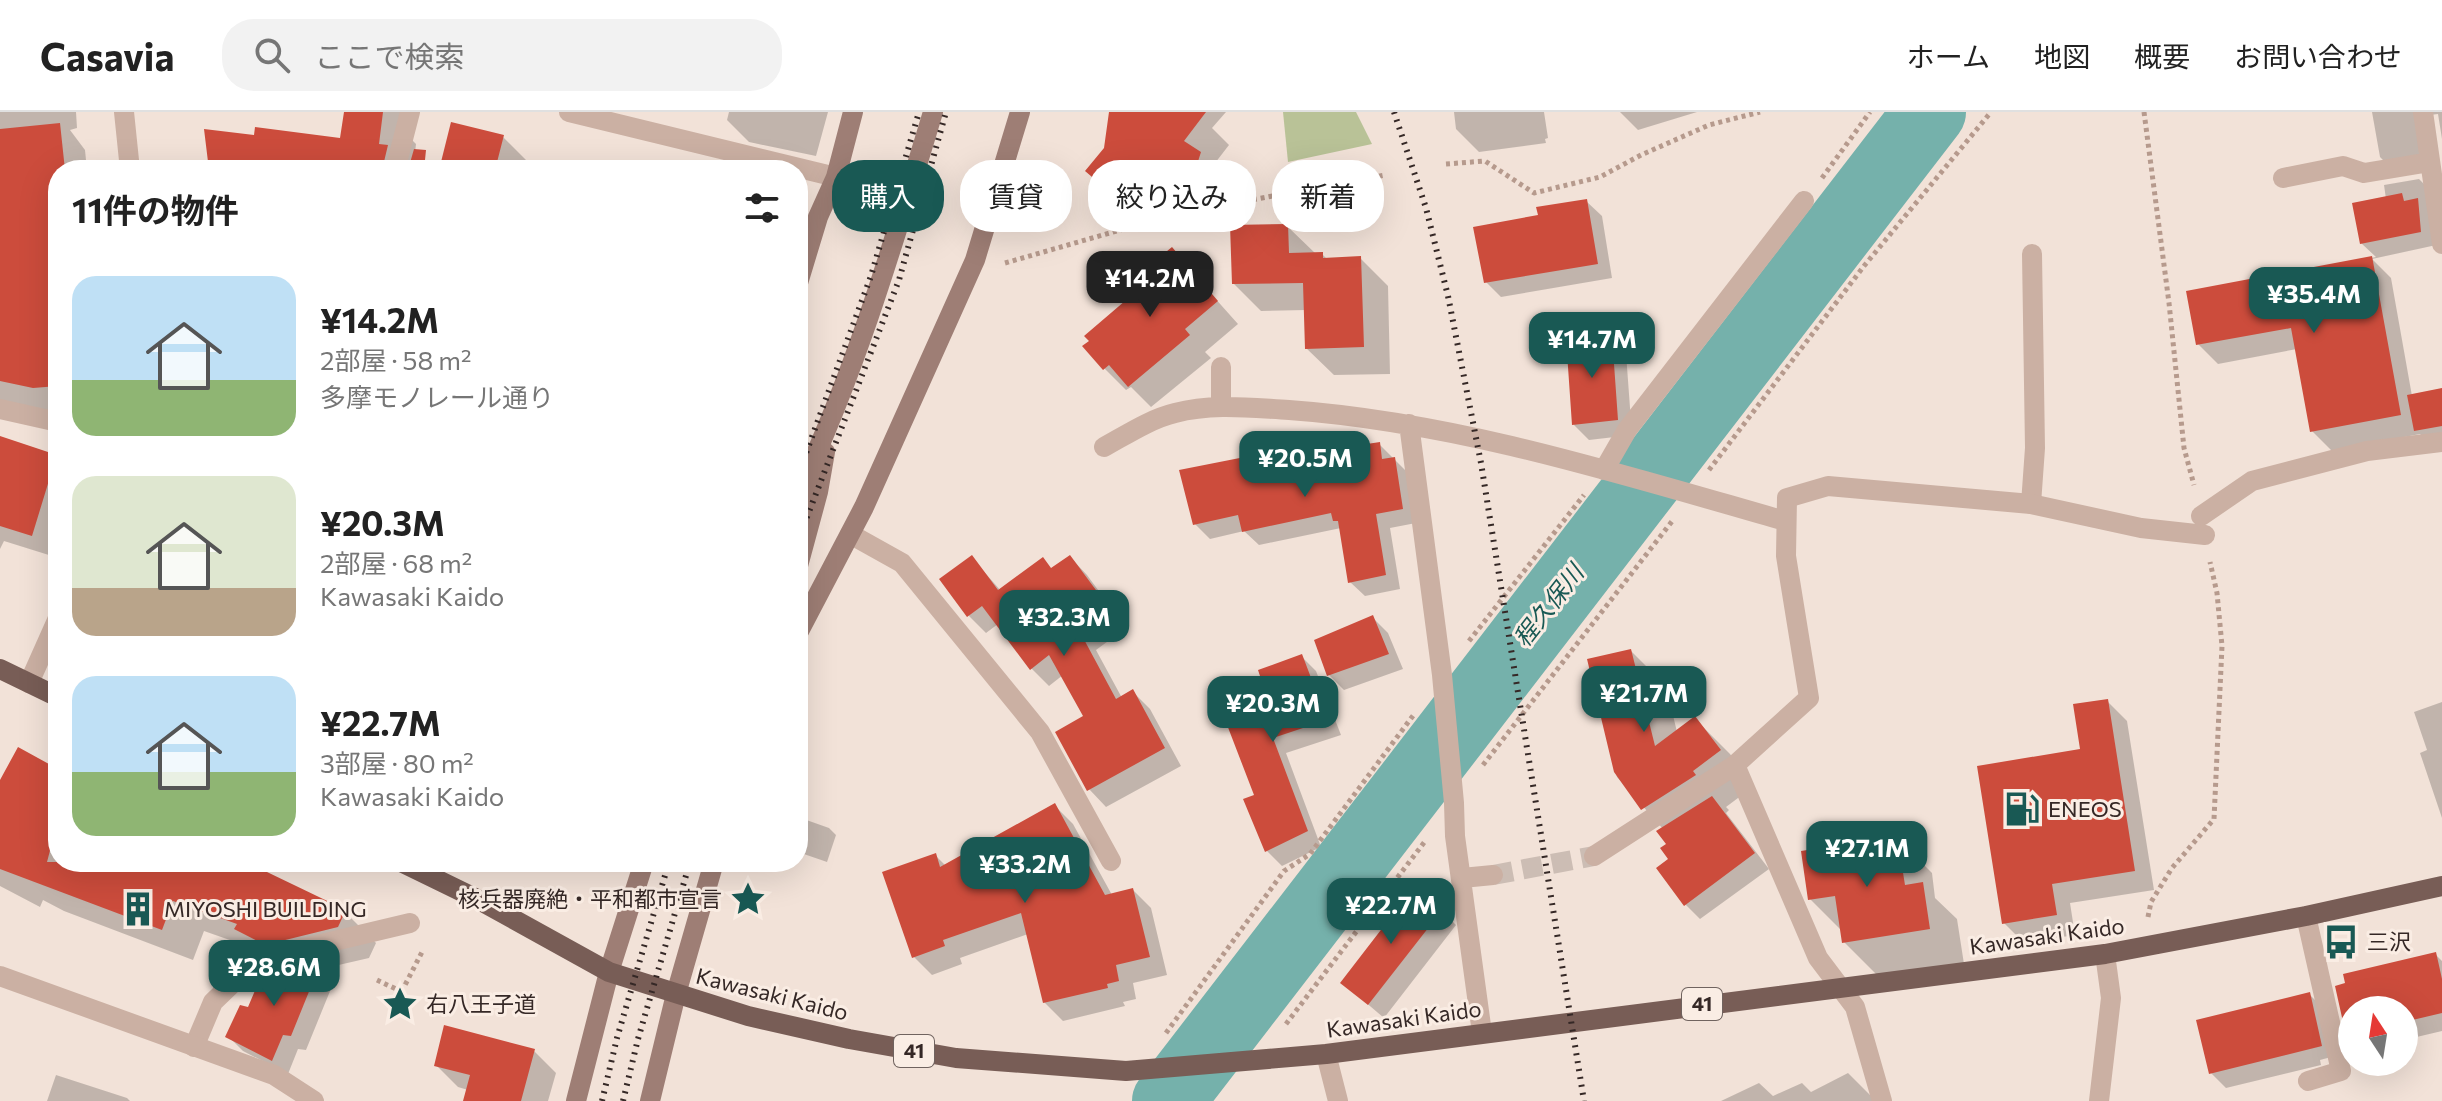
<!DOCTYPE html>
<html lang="ja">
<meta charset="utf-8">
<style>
:root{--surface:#fff;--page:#f2f2f2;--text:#222;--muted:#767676;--line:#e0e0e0;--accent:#195954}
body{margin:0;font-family:Commissioner,"Noto Sans JP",sans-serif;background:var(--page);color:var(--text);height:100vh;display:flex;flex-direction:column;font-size:30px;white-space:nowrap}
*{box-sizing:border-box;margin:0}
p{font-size:26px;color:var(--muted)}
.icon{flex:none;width:44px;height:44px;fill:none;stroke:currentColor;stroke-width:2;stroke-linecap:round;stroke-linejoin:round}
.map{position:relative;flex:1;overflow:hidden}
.side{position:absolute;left:48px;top:48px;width:760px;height:712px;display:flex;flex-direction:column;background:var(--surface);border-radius:32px;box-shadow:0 8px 32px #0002}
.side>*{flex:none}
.guide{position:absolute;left:832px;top:48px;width:760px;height:72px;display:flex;gap:16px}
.needle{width:52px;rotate:348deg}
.buttons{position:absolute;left:2338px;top:884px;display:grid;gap:16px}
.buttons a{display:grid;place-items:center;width:80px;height:80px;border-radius:50%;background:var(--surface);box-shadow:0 8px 32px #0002;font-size:40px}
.price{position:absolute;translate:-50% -68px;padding:0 18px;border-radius:16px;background:var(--accent);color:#fff;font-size:26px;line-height:52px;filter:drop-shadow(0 2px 4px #0008)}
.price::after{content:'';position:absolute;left:50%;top:48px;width:24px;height:18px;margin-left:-12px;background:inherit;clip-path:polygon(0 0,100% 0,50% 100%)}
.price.on{background:#222;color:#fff}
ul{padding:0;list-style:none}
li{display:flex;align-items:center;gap:24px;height:200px;padding:0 24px}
li span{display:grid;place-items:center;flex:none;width:224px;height:160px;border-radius:24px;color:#555}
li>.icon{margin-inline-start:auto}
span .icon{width:96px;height:96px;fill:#fffc;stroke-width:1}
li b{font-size:34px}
h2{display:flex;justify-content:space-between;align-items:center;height:96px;padding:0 24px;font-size:34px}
.pill{padding:0 28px;border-radius:32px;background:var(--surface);box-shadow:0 8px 32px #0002;font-size:28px;line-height:72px}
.pill.on{background:var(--accent);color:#fff}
header{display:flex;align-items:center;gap:48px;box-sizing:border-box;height:112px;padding:0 40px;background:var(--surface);border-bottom:2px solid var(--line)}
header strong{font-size:38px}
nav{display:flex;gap:44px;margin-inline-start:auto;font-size:28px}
.search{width:560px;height:72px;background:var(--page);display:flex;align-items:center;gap:20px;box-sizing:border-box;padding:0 28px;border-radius:32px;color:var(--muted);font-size:30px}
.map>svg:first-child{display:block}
</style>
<header>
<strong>Casavia</strong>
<div class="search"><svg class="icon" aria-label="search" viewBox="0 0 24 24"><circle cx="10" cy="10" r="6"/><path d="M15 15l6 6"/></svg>ここで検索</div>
<nav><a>ホーム</a><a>地図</a><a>概要</a><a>お問い合わせ</a></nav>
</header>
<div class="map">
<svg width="2442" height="989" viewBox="0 0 2442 989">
<rect width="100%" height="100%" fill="#f2e2d8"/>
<path fill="#b9c297" d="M1283 0H1356L1372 32 1288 50Z"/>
<path fill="#0003" d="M0 0H76L77 16 70 18 85 38 87 58H58V301L0 307Z
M346 0H411L408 24 416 32 413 58H211L256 25 342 29Z
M729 0H828L816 44 749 30 727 8Z
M1111 0H1226L1212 16 1229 33 1212 55 1227 69 1221 89 1141 109 1088 59 1105 37Z
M1454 0H1544L1548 26 1545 27 1546 31 1479 40 1456 17Z
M1620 0H1697L1638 18Z
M2372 0H2442V27L2438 2 2430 3 2429 53 2394 59 2380 45Z
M503 25 536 58H441Z
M2419 67 2434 82 2441 132 2372 147 2391 166 2412 284 2442 278V326L2427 329 2420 322 2332 339 2312 319 2297 237 2218 252 2198 232 2188 181 2376 145 2361 131 2386 87 2384 73Z
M1586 89 1602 104 1612 166 1501 185 1486 170Z
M798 110 805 117 798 143Z
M1287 114 1316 142H1322L1327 147 1360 146 1388 174 1390 262 1334 263 1306 236V198L1261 199 1234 172Z
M1171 137 1238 212 1205 240 1211 246 1151 295 1131 275 1126 278 1104 256 1149 172Z
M1611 226 1626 241 1632 323 1589 328 1574 313Z
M0 327 47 341 58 352V425L52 444 4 429 0 437Z
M1379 332 1409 362 1416 411 1390 416 1400 477 1365 484 1350 470 1341 416 1259 433 1244 419 1210 427 1195 412 1259 344 1274 359 1276 370 1327 362Z
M1070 445 1087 463 1126 516 1096 538 1122 586 1133 580 1150 597 1181 654 1106 695 1089 677 1086 605 1063 563 1049 574 1031 556 998 512 986 521 969 504 972 446 1001 479 1053 458Z
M1372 505 1388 521 1403 557 1344 578 1329 563Z
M1631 539 1666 574 1677 620 1695 607 1730 642 1754 674 1726 695 1729 698 1726 701 1769 757 1700 807 1685 792 1663 717 1617 665 1590 549Z
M1301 544 1316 559 1341 623 1286 641 1321 735 1282 754 1267 739 1257 684 1265 571Z
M2107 589 2127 609 2154 778 2070 791 2075 823 2024 831 2004 811Z
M2442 590V706L2420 641 2427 638 2414 600Z
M58 659V750H248L254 756 345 800 376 831 369 846 330 855 337 862 306 938 298 937 288 962 243 939 228 924 284 856 268 848 258 838 204 819 193 848 64 799 43 788 40 795 0 774V672Z
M1055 694 1073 712 1112 783 1133 778 1151 796 1167 863 1133 871 1136 887 1123 890 1125 894 1063 909 1044 890 1028 822 960 846 962 852 932 863 914 845 935 743 946 754Z
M798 705 829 716 836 723 827 750 798 740Z
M1897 726 1932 761 1935 786 1957 807 1964 852 1879 865 1844 830 1842 819 1810 787Z
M1441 798 1456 813 1384 906 1343 871Z
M2435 842 2442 849V919L2404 928V898H2352V926L2348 873Z
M2309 882 2324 897 2335 944 2320 948 2321 953 2226 976 2211 961Z
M534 939 556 961 548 989H465L468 978 458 975 436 953Z
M1848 961 1876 989H1721L1759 971 1773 984 1802 971 1811 980Z
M56 963 127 986 130 989H47Z"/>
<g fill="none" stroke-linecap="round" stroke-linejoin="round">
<path stroke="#75b1ab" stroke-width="72" d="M1168 989 1930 0"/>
</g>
<path fill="#cc4c3c" d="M344 0H383L379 32 388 33 382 58H209L204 17 254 23 255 15 340 26Z
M1109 0H1206L1184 29 1201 40 1194 62 1112 82 1085 59 1104 36Z
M451 10 504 23 495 58H439Z
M60 11 65 58H58V274L33 276 0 269V17Z
M414 37 426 38 424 58H408Z
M2402 81 2404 89 2418 86 2421 120 2360 132 2352 91Z
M1587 87 1598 152 1484 171 1473 115 1538 103 1536 95Z
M1288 112 1289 141 1323 140V146L1361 144 1364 235 1305 237 1303 171 1232 172 1230 113Z
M1172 135 1218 189 1185 217 1190 223 1128 275 1109 253 1103 258 1082 234 1089 229 1084 224 1146 171 1139 162Z
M2372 144 2401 303 2310 320 2291 216 2196 233 2186 179Z
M1612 224 1618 308 1572 313 1566 226Z
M2442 276V314L2414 319 2407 283Z
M0 324 48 340 54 352 32 424 0 414Z
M1380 330 1382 347 1395 345 1403 397 1376 402 1386 463 1348 471 1338 409H1333L1331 401 1242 420 1238 403 1193 413 1179 358 1260 342 1266 370 1324 360 1321 339Z
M972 443 998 478 1043 445 1051 456 1070 443 1110 497 1080 520 1116 587 1133 577 1165 636 1087 679 1055 620 1083 604 1049 543 1030 558 982 494 967 505 939 467Z
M1373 503 1389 542 1327 564 1314 528Z
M1631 537 1655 634 1695 604 1721 638 1693 659 1696 663 1641 698 1614 660 1587 547Z
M1302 542 1327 608 1273 626 1308 719 1265 740 1243 687 1254 683 1224 605 1232 601 1226 581 1262 570 1258 558Z
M2108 587 2135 759 2052 772 2057 803 2002 812 1977 654 2080 637 2073 592Z
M18 635 58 657V708L47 750H246L346 798 338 815 265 833 234 817 237 812 173 789 162 818 0 757V668Z
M1712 684 1755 741 1684 794 1656 756 1668 747 1660 736 1666 732 1656 719Z
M1055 691 1105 783 1133 776 1150 845 1116 853 1119 869 1107 872 1108 876 1043 891 1021 801 943 828 945 834 912 846 882 760 936 741 940 755Z
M1897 724 1905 773 1923 770 1930 817 1842 831 1835 784 1808 788 1801 739Z
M1414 775 1443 797 1368 893 1340 871Z
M2436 840 2442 867V901L2404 910V898H2352V927L2347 928 2335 874 2345 871 2343 862Z
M323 845 291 924 283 923 272 949 225 925 240 893 248 895 260 867 276 856Z
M2310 880 2322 934 2209 962 2196 908Z
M444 913 535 937 521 989H463L470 963 434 954Z"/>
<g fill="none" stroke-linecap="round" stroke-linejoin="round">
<path stroke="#ccbdb4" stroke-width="20" stroke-dasharray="20 10" stroke-linecap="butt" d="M1493 763 1594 744"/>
<path stroke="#b69a8d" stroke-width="5" stroke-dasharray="4 4" stroke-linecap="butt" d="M2144 0 2169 191 2184 336 2194 373
M1446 52 1485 49 1534 81 1600 65 1641 43 1709 13 1760 0
M1822 66 1870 0
M1005 151 1176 102 1385 63
M1709 358 1864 154 1991 0
M1469 529 1584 383
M1483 653 1673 408
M2148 805 2151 790 2172 756 2214 707 2222 534 2217 481 2210 450
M377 868 396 877 404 875 422 840
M1286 912 1426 728
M1166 921 1284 759 1310 742 1415 601"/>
<path stroke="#cbb0a3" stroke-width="20" d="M2031 392 2035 336 2032 142
M2201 404 2252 369 2367 339 2442 330
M850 422 902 451 1040 620 1111 749
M2306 804 2341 959 2308 969
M194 935 213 890 239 865 271 844 410 811"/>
<path stroke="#cbb0a3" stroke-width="20" d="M569 0 836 65
M2423 0 2442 132
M395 58 410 0
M2283 66 2343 54 2364 61 2430 50
M1221 255V293
M0 297 58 310
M1409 312 1442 563 1454 691 1455 724 1482 921
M1104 335C1126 323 1150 307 1175 301 1213 291 1251 296 1289 298 1457 310 1624 363 1785 409
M1604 358 1627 318 1804 89
M1735 653 1818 846 1855 895 1882 989
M1594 744 1735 653 1809 586 1786 444 1787 386 1828 374 2031 392 2141 416 2205 423
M1462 766 1493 763
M1326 942 1338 989"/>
<path stroke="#cbb0a3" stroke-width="20" d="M124 0 130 58
M29 571 58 506
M0 864 274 963 314 989
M2099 989 2111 886 2105 842"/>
<path stroke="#9e7e75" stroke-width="20" d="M798 171 818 105 836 65 853 0
M798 381C856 259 894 129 933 0
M798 454 818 380 825 340
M798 521 864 395 975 148 1020 0
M576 989 609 860 644 750
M650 989 676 882 714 750"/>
<path stroke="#785d56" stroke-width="20" d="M0 557 58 585
M401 750 479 788 609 860 748 904 849 927 956 946 1126 959 1326 942 2105 842 2306 804 2442 774"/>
<path stroke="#352826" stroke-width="6" stroke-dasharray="2 6" stroke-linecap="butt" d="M1394 0 1426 96 1448 184 1481 351 1584 989
M798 363 871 164 919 0
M798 428 899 168 946 0
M602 989 617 926 669 750
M623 989 638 927 690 750"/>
</g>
<defs>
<g id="fuel-bare" transform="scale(2.76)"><path d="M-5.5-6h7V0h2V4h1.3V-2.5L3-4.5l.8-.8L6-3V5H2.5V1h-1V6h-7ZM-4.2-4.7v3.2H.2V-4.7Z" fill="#195954" stroke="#faede4" stroke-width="2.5" paint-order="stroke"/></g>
<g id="sight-bare" transform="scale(2.76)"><path d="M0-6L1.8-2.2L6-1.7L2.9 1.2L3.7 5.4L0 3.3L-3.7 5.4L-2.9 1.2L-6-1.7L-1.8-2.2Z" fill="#195954" stroke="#faede4" stroke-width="2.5" paint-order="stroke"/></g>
<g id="building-bare" transform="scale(2.76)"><path d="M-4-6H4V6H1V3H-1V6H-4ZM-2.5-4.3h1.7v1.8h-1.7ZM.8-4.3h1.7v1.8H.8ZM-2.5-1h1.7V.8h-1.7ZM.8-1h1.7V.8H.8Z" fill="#195954" stroke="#faede4" stroke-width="2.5" paint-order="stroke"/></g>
<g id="bus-bare" transform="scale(2.76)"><path d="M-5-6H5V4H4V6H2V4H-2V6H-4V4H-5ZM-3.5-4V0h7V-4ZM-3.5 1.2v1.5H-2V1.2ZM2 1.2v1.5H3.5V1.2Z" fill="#195954" stroke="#faede4" stroke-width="2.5" paint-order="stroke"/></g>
</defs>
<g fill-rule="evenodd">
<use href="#fuel-bare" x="2022" y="697"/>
<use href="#sight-bare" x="748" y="787"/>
<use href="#building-bare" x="138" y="797"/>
<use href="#bus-bare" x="2341" y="830"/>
<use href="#sight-bare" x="400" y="892"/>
</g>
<g text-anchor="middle" stroke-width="6" stroke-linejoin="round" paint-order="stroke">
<g fill="#faede4" stroke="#70635f" stroke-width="2">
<rect x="1682" y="876" width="40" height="32" rx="6"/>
<rect x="894" y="923" width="40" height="32" rx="6"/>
</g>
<g font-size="20" font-weight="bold" fill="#352826">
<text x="1702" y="899">41</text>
<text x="914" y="946">41</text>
</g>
<g font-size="22" fill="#352826" stroke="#faede4" text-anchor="start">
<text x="2048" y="705">ENEOS</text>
<text x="722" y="795" text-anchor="end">核兵器廃絶・平和都市宣言</text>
<text x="164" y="805">MIYOSHI BUILDING</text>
<text x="2367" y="838">三沢</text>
<text x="426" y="900">右八王子道</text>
</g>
<g font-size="22" fill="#352826" stroke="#faede4">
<text transform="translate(2047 824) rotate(-8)" y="8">Kawasaki Kaido</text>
<text transform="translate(772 882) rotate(14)" y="8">Kawasaki Kaido</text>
<text transform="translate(1404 907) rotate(-8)" y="8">Kawasaki Kaido</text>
</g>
<g font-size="24" font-style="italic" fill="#195954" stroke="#faede4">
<text transform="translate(1549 494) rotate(-52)" y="8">程久保川</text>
</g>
</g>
</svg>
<div class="buttons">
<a><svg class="needle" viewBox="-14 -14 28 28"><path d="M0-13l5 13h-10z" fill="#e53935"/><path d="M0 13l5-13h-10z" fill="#767676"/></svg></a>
</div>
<b class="price on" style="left:1150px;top:207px">¥14.2M</b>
<b class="price" style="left:2314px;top:223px">¥35.4M</b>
<b class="price" style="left:1592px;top:268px">¥14.7M</b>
<b class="price" style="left:1305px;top:387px">¥20.5M</b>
<b class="price" style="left:1064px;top:546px">¥32.3M</b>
<b class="price" style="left:1644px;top:622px">¥21.7M</b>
<b class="price" style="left:1273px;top:632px">¥20.3M</b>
<b class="price" style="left:1867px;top:777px">¥27.1M</b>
<b class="price" style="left:1025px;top:793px">¥33.2M</b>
<b class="price" style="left:1391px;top:834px">¥22.7M</b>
<b class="price" style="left:274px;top:896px">¥28.6M</b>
<div class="guide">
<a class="pill on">購入</a>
<a class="pill">賃貸</a>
<a class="pill">絞り込み</a>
<a class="pill">新着</a>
</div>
<section class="side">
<h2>11件の物件<svg class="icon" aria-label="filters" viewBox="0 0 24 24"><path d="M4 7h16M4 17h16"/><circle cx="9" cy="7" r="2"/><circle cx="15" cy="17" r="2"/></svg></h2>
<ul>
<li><span style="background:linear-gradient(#bfe0f5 65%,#8fb573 0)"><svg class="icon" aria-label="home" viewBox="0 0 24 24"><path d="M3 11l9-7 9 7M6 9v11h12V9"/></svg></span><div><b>¥14.2M</b><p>2部屋 · 58 m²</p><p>多摩モノレール通り</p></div></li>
<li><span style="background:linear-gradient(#dfe7d0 70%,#b9a48a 0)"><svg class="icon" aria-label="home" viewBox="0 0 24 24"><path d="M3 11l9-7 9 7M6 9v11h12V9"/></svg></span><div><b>¥20.3M</b><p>2部屋 · 68 m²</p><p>Kawasaki Kaido</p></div></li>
<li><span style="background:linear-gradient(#bfe0f5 60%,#8fb573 0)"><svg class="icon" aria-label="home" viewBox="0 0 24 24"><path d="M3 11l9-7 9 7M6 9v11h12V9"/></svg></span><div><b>¥22.7M</b><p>3部屋 · 80 m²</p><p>Kawasaki Kaido</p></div></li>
</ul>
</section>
</div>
